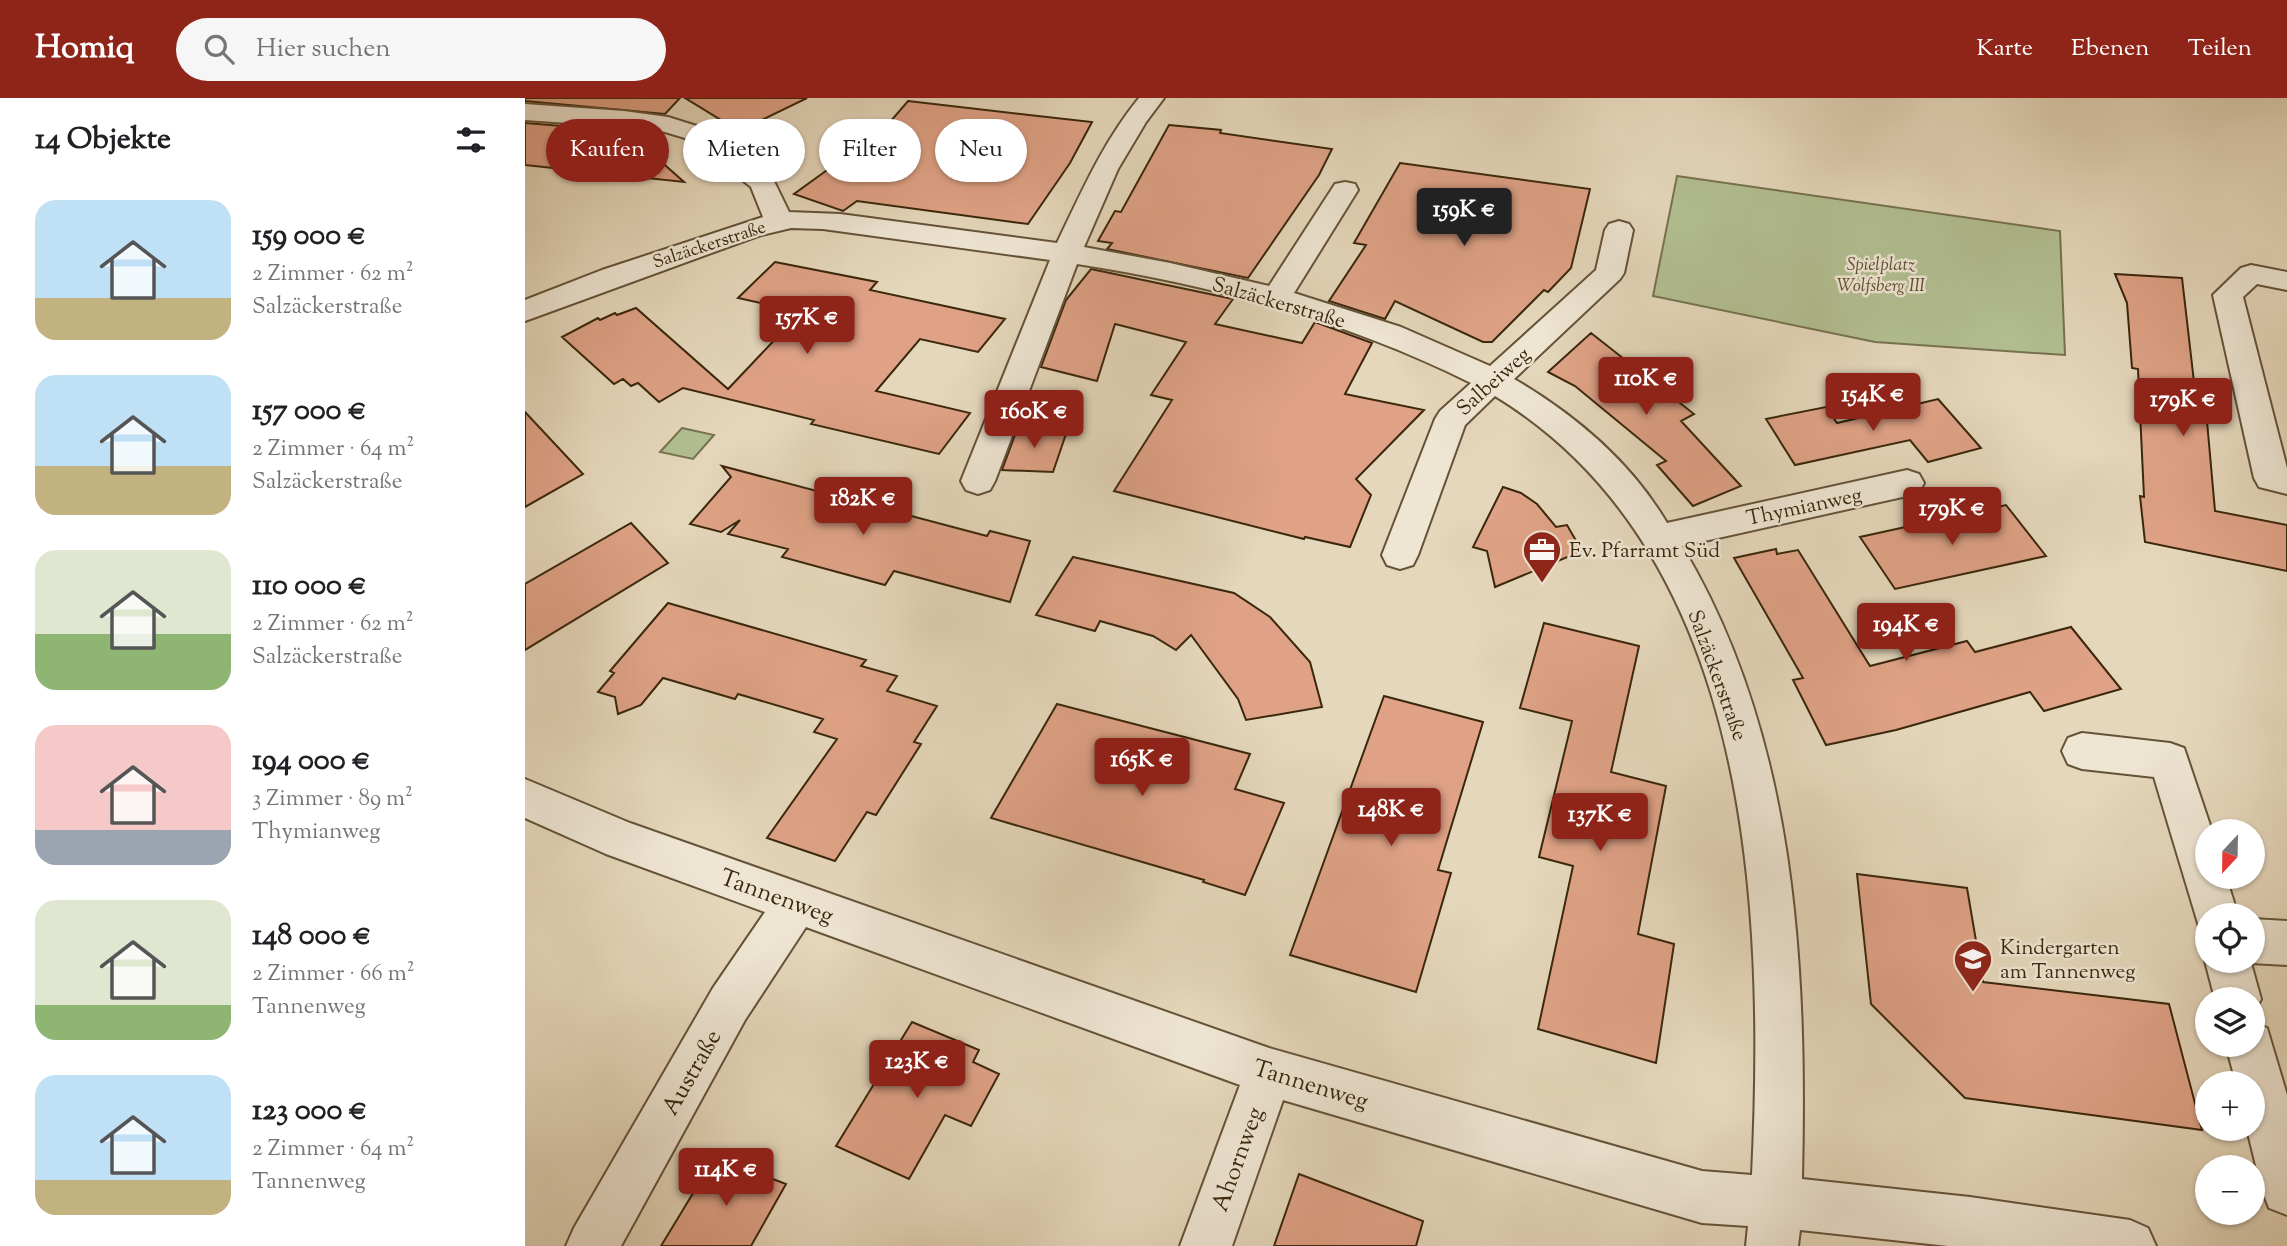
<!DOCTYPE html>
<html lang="de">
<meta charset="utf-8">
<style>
:root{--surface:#fff;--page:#f6f6f6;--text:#202124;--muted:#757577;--accent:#8f2418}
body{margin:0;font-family:"Sorts Mill Goudy",serif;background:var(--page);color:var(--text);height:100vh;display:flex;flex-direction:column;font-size:26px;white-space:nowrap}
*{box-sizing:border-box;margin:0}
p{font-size:23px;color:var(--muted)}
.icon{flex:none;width:38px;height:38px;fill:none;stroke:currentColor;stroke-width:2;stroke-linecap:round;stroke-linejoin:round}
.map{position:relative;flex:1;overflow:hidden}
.details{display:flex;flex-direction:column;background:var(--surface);width:525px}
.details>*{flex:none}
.hud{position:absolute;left:21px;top:21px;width:665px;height:63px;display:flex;gap:14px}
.needle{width:46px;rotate:202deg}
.fabs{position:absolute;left:1670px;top:721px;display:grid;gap:14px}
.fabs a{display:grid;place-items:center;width:70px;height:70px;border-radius:50%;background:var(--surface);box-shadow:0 2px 5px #0004;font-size:35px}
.price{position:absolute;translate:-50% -60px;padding:0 16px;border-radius:7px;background:var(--accent);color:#fff;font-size:23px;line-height:46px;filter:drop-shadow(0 2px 4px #0008)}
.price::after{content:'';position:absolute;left:50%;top:42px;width:21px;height:16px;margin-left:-10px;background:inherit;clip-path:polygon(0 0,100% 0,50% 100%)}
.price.current{background:#222;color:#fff}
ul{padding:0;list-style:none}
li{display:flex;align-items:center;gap:21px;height:175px;padding:0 35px}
li span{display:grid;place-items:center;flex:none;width:196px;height:140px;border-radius:21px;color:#555}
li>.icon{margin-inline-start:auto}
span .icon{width:84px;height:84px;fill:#fffc;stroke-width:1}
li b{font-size:30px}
h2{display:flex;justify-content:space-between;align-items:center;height:84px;padding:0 35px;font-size:30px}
.pill{padding:0 24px;border-radius:32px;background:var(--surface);box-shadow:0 2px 5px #0004;font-size:24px;line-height:63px}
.pill.current{background:var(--accent);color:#fff}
header{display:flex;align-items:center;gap:42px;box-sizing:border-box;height:98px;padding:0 35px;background:var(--accent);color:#fff}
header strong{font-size:33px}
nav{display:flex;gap:38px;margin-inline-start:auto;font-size:24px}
.search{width:490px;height:63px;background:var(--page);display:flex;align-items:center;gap:18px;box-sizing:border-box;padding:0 24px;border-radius:38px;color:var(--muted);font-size:26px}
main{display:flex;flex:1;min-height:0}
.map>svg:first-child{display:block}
</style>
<header>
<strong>Homiq</strong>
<div class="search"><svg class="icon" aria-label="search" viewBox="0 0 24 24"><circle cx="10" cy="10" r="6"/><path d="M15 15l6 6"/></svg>Hier suchen</div>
<nav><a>Karte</a><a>Ebenen</a><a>Teilen</a></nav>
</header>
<main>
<section class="details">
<h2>14 Objekte<svg class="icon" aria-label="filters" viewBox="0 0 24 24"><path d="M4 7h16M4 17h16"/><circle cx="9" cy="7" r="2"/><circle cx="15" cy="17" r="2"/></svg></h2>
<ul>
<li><span style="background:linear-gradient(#bfe0f5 70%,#c2b280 0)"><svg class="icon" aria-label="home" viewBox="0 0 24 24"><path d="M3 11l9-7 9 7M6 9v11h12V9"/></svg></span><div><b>159 000 €</b><p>2 Zimmer · 62 m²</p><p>Salzäckerstraße</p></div></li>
<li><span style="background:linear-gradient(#bfe0f5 65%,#c2b280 0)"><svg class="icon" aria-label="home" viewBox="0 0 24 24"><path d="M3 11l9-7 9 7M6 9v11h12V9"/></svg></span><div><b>157 000 €</b><p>2 Zimmer · 64 m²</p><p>Salzäckerstraße</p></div></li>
<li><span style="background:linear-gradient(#dfe7d0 60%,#8fb573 0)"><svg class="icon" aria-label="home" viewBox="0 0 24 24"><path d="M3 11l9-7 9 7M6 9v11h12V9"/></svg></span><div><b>110 000 €</b><p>2 Zimmer · 62 m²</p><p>Salzäckerstraße</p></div></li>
<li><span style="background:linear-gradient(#f6c9c9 75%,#9aa5b1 0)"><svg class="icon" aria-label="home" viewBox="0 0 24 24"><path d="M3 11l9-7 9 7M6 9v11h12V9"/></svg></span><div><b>194 000 €</b><p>3 Zimmer · 89 m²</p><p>Thymianweg</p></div></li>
<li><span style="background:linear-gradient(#dfe7d0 75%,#8fb573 0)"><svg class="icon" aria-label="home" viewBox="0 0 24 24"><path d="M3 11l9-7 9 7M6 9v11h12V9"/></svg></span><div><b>148 000 €</b><p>2 Zimmer · 66 m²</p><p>Tannenweg</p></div></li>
<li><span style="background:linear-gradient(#bfe0f5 75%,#c2b280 0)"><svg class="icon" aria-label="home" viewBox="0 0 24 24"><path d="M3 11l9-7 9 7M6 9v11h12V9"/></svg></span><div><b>123 000 €</b><p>2 Zimmer · 64 m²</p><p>Tannenweg</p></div></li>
</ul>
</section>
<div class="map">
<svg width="1762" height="1148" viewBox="0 0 1762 1148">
<rect width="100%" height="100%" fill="#e5d7bb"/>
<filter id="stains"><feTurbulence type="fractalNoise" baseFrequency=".00286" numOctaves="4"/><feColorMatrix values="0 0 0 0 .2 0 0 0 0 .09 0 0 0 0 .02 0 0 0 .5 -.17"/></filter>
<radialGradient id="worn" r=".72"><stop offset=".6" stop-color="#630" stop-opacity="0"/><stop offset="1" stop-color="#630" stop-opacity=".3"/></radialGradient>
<path fill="#b2bf92" stroke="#76734f" stroke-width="2" d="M1152 78 1535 133 1540 257 1350 244 1128 198Z
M157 330 189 337 168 361 135 354Z"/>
<path fill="#dfa286" stroke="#3a270c" stroke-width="2" d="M0 0H155L140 16 0 3Z
M160 0H282L214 33Z
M383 3 513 18 567 24 545 65 503 126 332 103 318 113 269 96 316 62 329 66Z
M0 25 123 35 114 44 159 84 0 67Z
M644 27 696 32 695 35 807 51 794 77 723 180 582 151 587 145 573 143 590 113 596 114Z
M875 65 1065 91 1046 170 1023 194 1019 192 967 244H958L870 203 860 221 804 203 841 147 829 145Z
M250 164 352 184 345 192 480 221 453 254 395 241 351 293 445 315 414 356 286 326 289 322 158 290 134 304 113 285 106 288 98 281 89 286 37 239 73 220 75 222 90 215 92 217 111 210 203 291 276 214 213 200Z
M566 171 708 201 690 226 777 245 790 224 847 245 820 296 899 312 831 381 846 397 825 449 780 439 779 441 589 393 647 302 626 297 661 244 590 226 572 283 516 269 541 202Z
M1590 176 1657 180 1672 310 1681 312 1690 413 1762 427V473L1620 444 1615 398 1619 399 1613 271 1607 270 1602 205Z
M1066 235 1169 316 1156 323 1216 388 1168 408 1132 367 1141 363 1050 288 1023 274Z
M1413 301 1456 350 1403 364 1385 342 1270 367 1241 321 1301 309 1312 325Z
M0 314 58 376 0 409Z
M494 326 541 336 528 374 477 372Z
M197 368 462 438 465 433 505 443 485 504 369 473 360 487 257 459 263 451 203 436 215 422 196 434 165 426 206 379Z
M978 389 996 395 1012 406 1031 429 1042 427 1057 453 970 489 962 453 948 449Z
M1481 407 1521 458 1370 491 1335 439Z
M106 425 143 465 0 552V486Z
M1251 451 1252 456 1273 452 1345 568 1442 543 1450 554 1546 529 1596 591 1519 613 1505 594 1371 632 1301 647 1268 582 1278 580 1209 460Z
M548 459 709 495 745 519 785 564 797 609 721 622 713 601 666 537 651 552 628 538 575 523 570 533 511 517Z
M143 505 341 562 336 568 372 578 362 593 412 608 389 644 396 646 351 717 342 714 310 763 242 740 312 641 289 634 298 621 213 596 210 601 138 580 116 607 93 616 90 599 73 594 89 575 85 573Z
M1019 525 1114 548 1086 674 1141 688 1113 836 1149 846 1131 965 1013 931 1048 768 1014 759 1047 623 995 610Z
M859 598 958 624 913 772 926 775 891 894 765 857Z
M532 606 725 656 710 691 759 705 720 797 678 784 679 782 466 720Z
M1332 776 1442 790 1458 884 1644 906 1677 1032 1440 1000 1346 906Z
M387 924 454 952 448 964 474 976 446 1028 420 1017 384 1081 311 1048Z
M190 1059 261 1086 226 1148H136Z
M774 1076 898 1123 891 1148H749Z"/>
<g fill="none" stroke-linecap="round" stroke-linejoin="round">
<g stroke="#655338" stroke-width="4">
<path id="minor" d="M614 0H639L621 24 593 71 559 149 645 165 744 188 810 86 820 84 830 86 833 92 769 195 876 229 965 268 1071 172 1080 132 1084 126 1094 123 1104 126 1108 132 1099 175 1095 181 989 281C1049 316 1106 364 1142 425L1382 372 1394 376 1399 385 1394 394 1382 398 1157 448C1271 638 1282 865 1277 1081L1445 1099 1605 1122 1623 1130 1631 1148H1423L1275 1132 1273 1148H1221L1223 1128 1177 1125 758 1002 707 1148H655L715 987 281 829 220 922 96 1148H41L49 1130 188 890 240 814 81 756 0 720V681L105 725 744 950 1177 1073 1227 1077C1240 808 1227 455 970 298L940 327 893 457 888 467 875 471 862 467 857 457 910 321 915 313 946 285C822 223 688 187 552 166L470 383 465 392 453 396 441 392 436 383 525 162 298 131 266 130 233 138 0 223V202L77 172 238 119 226 89 186 57 160 40 140 34 99 29 0 22V6L99 13 143 19 178 30 204 45 247 79 264 114 315 116 532 145C556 95 578 44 614 0Z
M1726 167 1762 174V192L1732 186 1718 199 1762 370V396L1734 389 1729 380 1688 197 1716 170Z
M1557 635 1645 645 1659 650 1687 733H1682V779H1701L1713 817H1682V835L1675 832 1629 679 1557 671 1543 666 1537 653 1543 640Z
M1727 821 1762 823V867L1726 865 1736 901 1727 918V901H1690L1680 863 1682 860V863H1727Z
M1727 924 1742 930 1762 997V1117L1744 1110 1737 1092 1722 1031H1727V985H1711L1701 947H1727Z"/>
</g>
<use href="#minor" fill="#eee5d3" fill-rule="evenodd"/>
</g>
<defs>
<g id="office-pin" transform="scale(2.0125)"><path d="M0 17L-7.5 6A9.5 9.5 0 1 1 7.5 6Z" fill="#8f2418" stroke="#eee5d3"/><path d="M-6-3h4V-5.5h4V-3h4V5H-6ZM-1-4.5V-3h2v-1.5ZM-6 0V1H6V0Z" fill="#fff"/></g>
<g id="school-pin" transform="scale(2.0125)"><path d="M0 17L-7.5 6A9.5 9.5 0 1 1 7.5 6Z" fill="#8f2418" stroke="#eee5d3"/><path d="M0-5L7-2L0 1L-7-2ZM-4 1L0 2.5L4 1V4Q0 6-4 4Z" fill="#fff"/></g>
</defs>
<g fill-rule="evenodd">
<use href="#office-pin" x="1017" y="452"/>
<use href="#school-pin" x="1448" y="861"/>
</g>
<g text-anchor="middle" stroke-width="5" stroke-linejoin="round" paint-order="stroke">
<g font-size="18" fill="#3a270c" stroke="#eee5d3">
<text transform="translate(184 146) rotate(-18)" y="6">Salzäckerstraße</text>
</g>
<g font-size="18" font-style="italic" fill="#584d2e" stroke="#eee5d3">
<text x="1356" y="172">Spielplatz<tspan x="1356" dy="21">Wolfsberg III</tspan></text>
</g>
<g font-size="21" fill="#3a270c" stroke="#eee5d3">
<text transform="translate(754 204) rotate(16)" y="7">Salzäckerstraße</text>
<text transform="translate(968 283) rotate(-42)" y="7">Salbeiweg</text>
<text transform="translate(1279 408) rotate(-12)" y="7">Thymianweg</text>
<text transform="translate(1193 577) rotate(70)" y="7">Salzäckerstraße</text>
</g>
<g font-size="21" fill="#3a270c" stroke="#eee5d3" text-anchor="start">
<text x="1044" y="459">Ev. Pfarramt Süd</text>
<text x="1475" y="856">Kindergarten<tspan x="1475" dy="24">am Tannenweg</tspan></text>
</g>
<g font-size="24" fill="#3a270c" stroke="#eee5d3">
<text transform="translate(252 798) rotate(20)" y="8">Tannenweg</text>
<text transform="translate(166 974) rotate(-60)" y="8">Austraße</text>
<text transform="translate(786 986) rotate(17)" y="8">Tannenweg</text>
<text transform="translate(712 1061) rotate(-70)" y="8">Ahornweg</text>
</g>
</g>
<rect width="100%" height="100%" filter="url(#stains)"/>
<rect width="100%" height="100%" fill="url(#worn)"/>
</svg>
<div class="fabs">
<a><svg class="needle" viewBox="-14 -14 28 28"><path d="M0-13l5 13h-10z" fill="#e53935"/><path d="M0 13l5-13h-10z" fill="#757577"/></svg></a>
<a><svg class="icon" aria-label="locate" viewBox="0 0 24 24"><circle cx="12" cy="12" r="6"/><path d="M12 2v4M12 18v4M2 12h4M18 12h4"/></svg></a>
<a><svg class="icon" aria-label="layers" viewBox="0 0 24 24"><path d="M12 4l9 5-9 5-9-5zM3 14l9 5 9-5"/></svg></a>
<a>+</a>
<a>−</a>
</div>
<b class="price current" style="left:939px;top:150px">159K €</b>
<b class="price" style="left:282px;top:258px">157K €</b>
<b class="price" style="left:1121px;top:319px">110K €</b>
<b class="price" style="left:1348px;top:335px">154K €</b>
<b class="price" style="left:1658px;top:340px">179K €</b>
<b class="price" style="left:509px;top:352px">160K €</b>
<b class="price" style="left:338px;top:439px">182K €</b>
<b class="price" style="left:1427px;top:449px">179K €</b>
<b class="price" style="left:1381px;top:565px">194K €</b>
<b class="price" style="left:617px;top:700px">165K €</b>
<b class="price" style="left:866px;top:750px">148K €</b>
<b class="price" style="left:1075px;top:755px">137K €</b>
<b class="price" style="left:392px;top:1002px">123K €</b>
<b class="price" style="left:201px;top:1110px">114K €</b>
<div class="hud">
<a class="pill current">Kaufen</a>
<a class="pill">Mieten</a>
<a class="pill">Filter</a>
<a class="pill">Neu</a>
</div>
</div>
</main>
